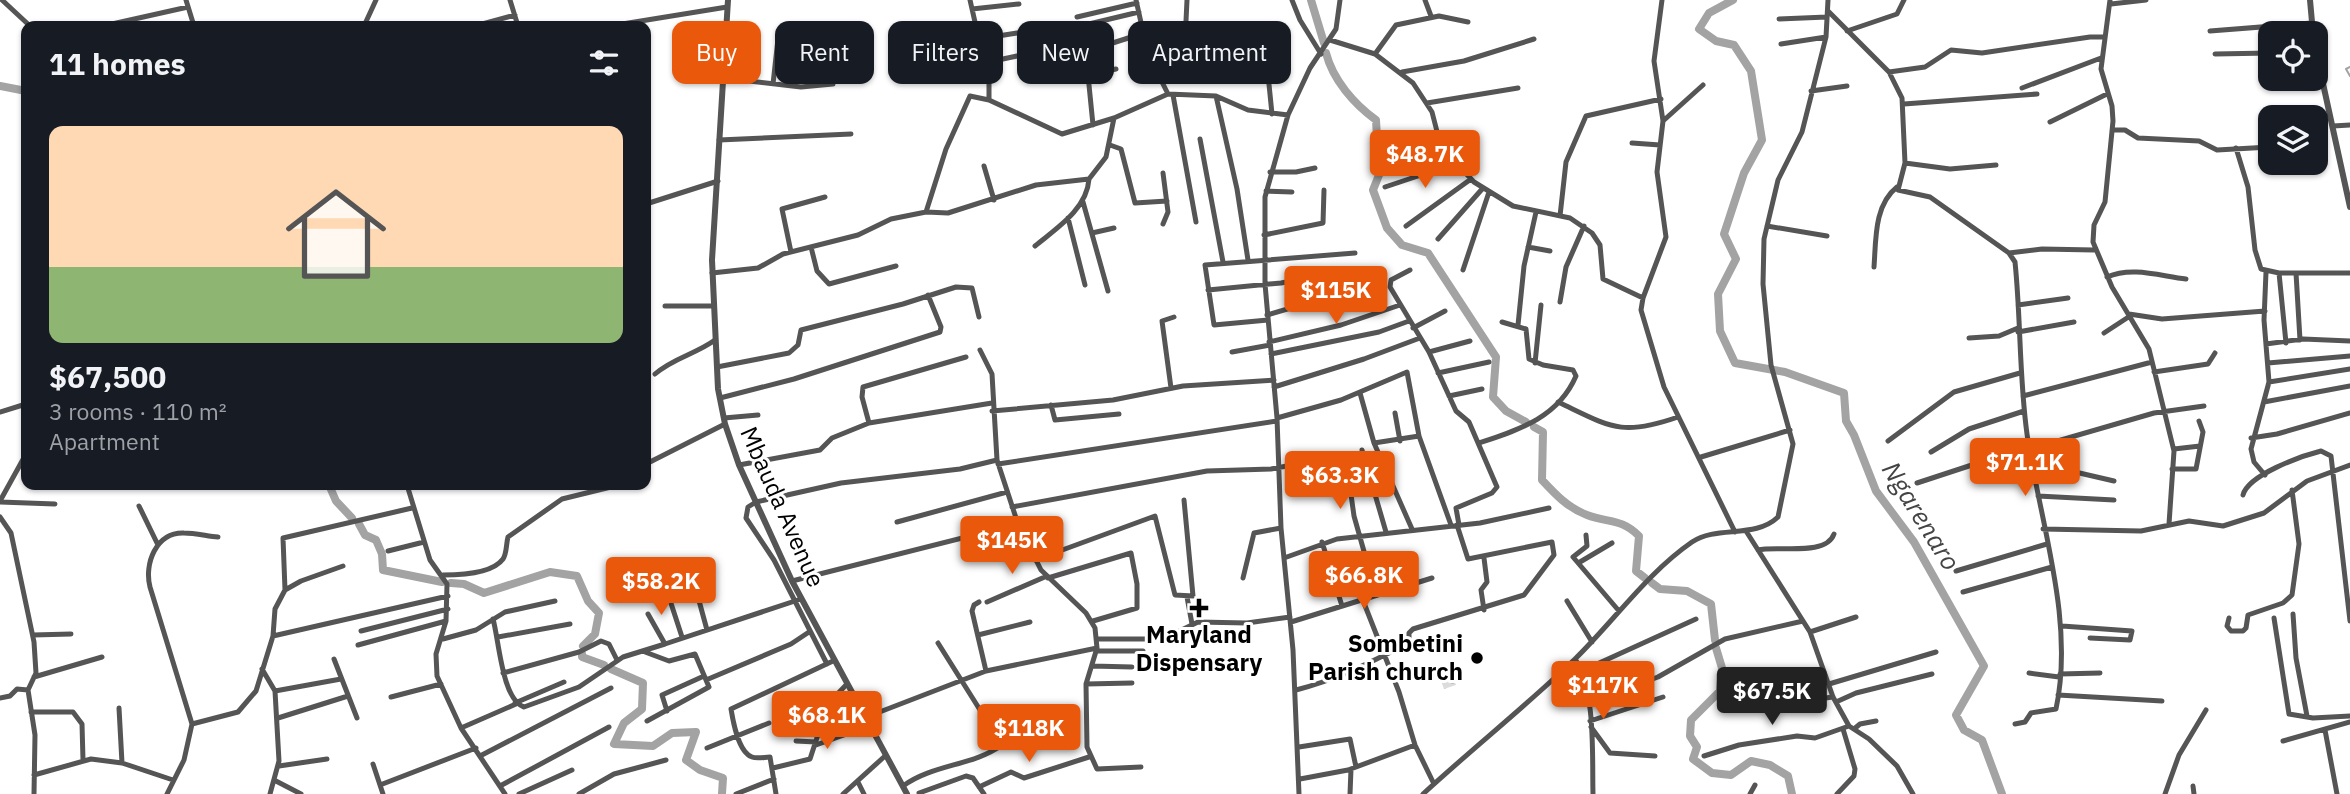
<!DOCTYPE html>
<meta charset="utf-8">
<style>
:root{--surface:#171b24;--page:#242831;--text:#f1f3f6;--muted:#9ea1a6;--line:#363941;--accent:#ea580c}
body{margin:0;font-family:"IBM Plex Sans",sans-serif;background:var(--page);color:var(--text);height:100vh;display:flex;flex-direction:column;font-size:26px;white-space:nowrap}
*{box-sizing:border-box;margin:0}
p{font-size:23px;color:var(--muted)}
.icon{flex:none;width:38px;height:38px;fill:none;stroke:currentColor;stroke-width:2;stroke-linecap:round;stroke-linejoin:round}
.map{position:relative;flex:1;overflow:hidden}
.drawer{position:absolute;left:21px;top:21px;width:630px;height:469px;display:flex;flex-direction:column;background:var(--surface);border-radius:14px;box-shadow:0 2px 5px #0004}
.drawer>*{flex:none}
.hud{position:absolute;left:672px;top:21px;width:665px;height:63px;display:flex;gap:14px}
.controls{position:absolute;left:2258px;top:21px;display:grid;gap:14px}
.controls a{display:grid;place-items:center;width:70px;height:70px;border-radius:14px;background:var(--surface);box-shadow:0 2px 5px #0004;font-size:35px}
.price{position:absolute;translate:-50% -60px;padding:0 16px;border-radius:7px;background:var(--accent);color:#fff;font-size:23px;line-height:46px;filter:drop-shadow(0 2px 4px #0008)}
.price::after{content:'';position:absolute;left:50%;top:42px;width:21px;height:16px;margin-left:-10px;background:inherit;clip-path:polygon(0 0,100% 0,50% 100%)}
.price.selected{background:#222;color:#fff}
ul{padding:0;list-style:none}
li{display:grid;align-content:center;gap:14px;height:371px;padding:0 28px}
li+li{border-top:2px solid var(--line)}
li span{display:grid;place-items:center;height:217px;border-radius:14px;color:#555}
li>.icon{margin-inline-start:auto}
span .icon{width:126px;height:126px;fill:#fffc;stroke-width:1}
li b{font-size:30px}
h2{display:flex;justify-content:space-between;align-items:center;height:84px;padding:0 28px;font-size:30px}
.tag{padding:0 24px;border-radius:14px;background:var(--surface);box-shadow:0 2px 5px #0004;font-size:24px;line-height:63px}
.tag.selected{background:var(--accent);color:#fff}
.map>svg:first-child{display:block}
</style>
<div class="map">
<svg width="2350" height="794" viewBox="0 0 2350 794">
<defs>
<pattern id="park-dots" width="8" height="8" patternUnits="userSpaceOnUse" patternTransform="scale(1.75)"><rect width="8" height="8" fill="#dcdcdc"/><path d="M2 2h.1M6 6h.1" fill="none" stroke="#bbb" stroke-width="1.8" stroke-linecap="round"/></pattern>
</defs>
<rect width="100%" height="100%" fill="#fff"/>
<path fill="url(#park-dots)" d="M1449 666 1456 685 1444 689 1437 670Z"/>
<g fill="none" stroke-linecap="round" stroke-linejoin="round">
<path stroke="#a3a3a3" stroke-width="2" d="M2350 67 2346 69 2350 76"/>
<path stroke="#a3a3a3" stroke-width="8" d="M1311 0 1324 43
M1733 0 1709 13 1699 29 1716 41 1734 45 1751 71 1762 140 1744 173 1724 234 1736 259 1718 294 1720 331 1735 363 1785 372 1844 393 1846 421 1854 435 1876 491 1914 542 1984 666 1956 715 1964 730 1982 740 2002 794
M1326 53C1333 80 1354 104 1376 120L1379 175 1373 190 1387 228 1402 245 1428 253 1496 357 1493 397 1506 411 1526 422
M0 86 26 91
M1534 427 1543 432 1542 480C1555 494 1568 508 1587 515 1608 523 1621 518 1639 536L1636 571 1645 578
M329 485 336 501 352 518
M359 524 365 535 376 540 382 554 383 570 442 582
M451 583 464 584 484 593 550 572 577 576 588 601 599 613 595 634 583 646
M1652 583 1660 589 1687 591 1711 604 1715 640
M1716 648 1722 668 1720 691 1691 720 1690 736 1697 747 1693 759 1712 773 1731 775 1751 761 1770 765 1788 776 1792 794
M582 654V657L604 665
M611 669 643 683 642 709 624 723 614 744 653 746 672 733 696 732 686 760 700 770 723 778 722 794"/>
<path stroke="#555" stroke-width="5" d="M2 0 30 26
M186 0 194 26
M510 0 518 26
M970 0 989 84V100
M1136 0 1148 54 1168 94 1216 96 1248 110 1288 115
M1292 0 1300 20 1321 54
M1425 0 1431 16
M1662 0 1654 61 1663 121 1657 172 1666 237 1643 298 1641 310 1664 387 1735 532
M2110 0 2101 69 2112 106 2113 121 2105 202 2094 225 2093 242 2112 287 2149 349 2174 451 2169 524
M2111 4 2146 0
M972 9 1019 4
M1828 11 1889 72 1902 98 1905 163 1898 190 1930 197 2009 253 2042 249 2094 250
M1077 17 1137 3
M1779 19 1827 17
M1186 21 1187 0
M1089 24 1139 12
M103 26 188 7
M364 26 376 0
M475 26 515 15
M610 26 727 7
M1252 30 1264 35 1272 114
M1847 31 1897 14 1904 0
M2210 31 2312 23
M979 39 1017 33
M1330 40 1375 54 1413 83 1432 112 1441 147 1474 182 1513 206 1570 218 1592 233 1600 245 1603 279 1643 298
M1781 44 1826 37
M1375 54 1396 25 1439 16 1468 22
M2215 54 2270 53
M984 63 1017 56
M1116 69 1079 77 1075 55 1144 33
M1402 72 1464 61 1534 39
M1889 72 1925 67 1951 50 1982 53 2090 37H2105
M1088 75 1093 125
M724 78 801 87 833 84
M773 84 779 30 793 27 822 29
M2022 88 2101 58
M1811 91 1847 86
M1173 95 1196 222
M1216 96 1237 189 1248 260
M1427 103 1518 88
M1904 104 2037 94
M1663 121 1703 85
M2050 122 2107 94
M2333 126 2350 125
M2113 130H2125L2138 138 2199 141 2217 150 2270 147
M1200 139 1223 262
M719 140 851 134
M1632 143 1660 145
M1110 145 1121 149 1135 203 1167 201
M2315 145H2318
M2236 148 2248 187 2255 250 2261 269 2279 273H2350
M1905 163 1950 169 1996 165
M984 166 994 200
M1270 172H1296L1315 168
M1385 187 1454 164
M1266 191 1292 192
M1083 202 1108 291
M646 204 718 181
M926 212 946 149 970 96 989 100 1062 134 1114 118 1168 94
M1560 216 1566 162 1586 116 1661 99
M1068 218 1085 285
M1163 224 1168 212 1163 173
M1406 226 1471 179
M1767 226 1827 236
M1092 233 1114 228
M1264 235 1323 223 1324 190
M1438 239 1483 188
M1035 246C1057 228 1087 209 1089 179
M811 247 817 271 829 284 896 266
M1528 247 1550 251
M791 252 782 209 825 197
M2009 253 2015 262C2021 320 2019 376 2027 434 2040 523 2075 620 2056 709L2031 713 2025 722 2015 724
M1874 267C1876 240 1874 205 1897 187
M1410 270 1391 280 1390 287 1429 352 1456 411 1469 422 1497 487 1492 493 1456 508 1459 525
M1463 270 1489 192
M712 273 758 268 783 254 858 235 891 219 926 212 948 213 1036 185 1089 179 1106 157 1114 118
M2279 273 2286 343
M2296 273 2300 340
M2107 277C2132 266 2160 276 2186 279
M1208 290 1281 283 1344 271
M1560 302 1566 267 1584 226
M2018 305 2068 298
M665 306H713
M2129 314 2162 319 2265 311
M1267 315 1352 290
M1268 320 1214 325 1205 265 1355 253
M1518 325 1524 266 1536 212
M1413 328 1445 311
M2018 332 2074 322
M2104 333 2130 316
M1969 338 1999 336 2018 328
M1269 342 1341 325 1400 305
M2266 344 2303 339 2350 341
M980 350 992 374 997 460 1018 524 1041 570 1086 613 1095 628 1097 648 1086 684 1087 747 1097 769 1141 767
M1232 352 1270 345
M1429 352 1470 341
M1271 354 1379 332 1409 321
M1535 363 1541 305
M2268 363 2350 356
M717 367 789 353 798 345 801 330 903 304 956 287 972 288 979 317
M2154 372 2208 364 2215 353
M1438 373 1489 362
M655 374C673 358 696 354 715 340
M2269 382 2350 369
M1274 387 1364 359 1420 338
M1171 388 1162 321 1174 317
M1360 393 1374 443 1412 529
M1449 396 1482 389
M2023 396 2152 362
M720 398 794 379 940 332 941 327 928 295
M1558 402C1611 427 1621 437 1678 417
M2264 402 2350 386
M1051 405 1055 420 1119 414
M992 411 1113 400 1183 386 1274 380
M0 412 26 404
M1395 413 1400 441
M724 418 758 415
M1277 418 1341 400 1407 372 1419 436 1451 525
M869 423 862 397 863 387 966 357
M2251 438 2277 434 2350 413
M1888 441 1954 392 2020 373
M1374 443 1419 436
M1479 443C1518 430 1558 418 1576 376L1573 370 1543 365 1529 359 1526 329 1502 322
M2030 449 2154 413 2204 406
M2174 449 2200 446
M1362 450 1386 532
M1931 452 1969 429 2024 411
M1701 457 1790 430
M646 464 725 424
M998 464 1277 421
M739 465 820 450 832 438 869 423 992 403
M2033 466 2045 465 2114 481
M2172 469H2196L2203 432 2199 421
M2265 475 2254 462 2251 449 2269 382 2264 320 2266 272
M1349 480 1354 516 1376 594
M1917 483 1978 463 2032 459
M407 485 430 560 447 584 446 621 436 654 437 676 461 728 505 794
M2243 495C2248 475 2301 456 2321 451L2331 456 2350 621
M2038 496 2114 500
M0 501 26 454
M0 502 55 504
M139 506 158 545
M1012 507 1207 471 1271 469 1308 462
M0 517 11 533 34 642 36 673 28 690 35 735 34 794
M897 522 1007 492
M2043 529 2141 531 2189 521 2223 526 2264 513 2307 481 2350 465
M1746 531 1810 632 1833 697 1849 726 1869 739 1897 766 1913 794
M1586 535 1587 546 1573 557 1619 611
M1322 542 1342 606
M1758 550C1777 545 1826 557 1834 534
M388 551 424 542
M1284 558 1337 539 1480 523 1549 508
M1035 560 1155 516 1175 595 1193 596 1184 500
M1580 562 1612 543
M1956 571 2047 544
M443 575C459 575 492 574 503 559 507 553 506 544 508 537L562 499 619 485
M1048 578 1131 553 1137 584V608L1093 621
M1243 578 1254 533 1281 528
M792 581 1018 524
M666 588 682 637
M285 590 301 581 343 566
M1963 592 2052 567
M698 597 707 630
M1187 597 1192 624
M1362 598 1399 692 1415 745 1434 784
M1567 601 1592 642
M979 602 974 605 972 611 986 671
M987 602 1047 576
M1484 610 1481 590 1487 582 1484 558
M2293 614 2296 658 2307 716
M2229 618 2227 626 2231 631H2243L2246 628 2248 615 2283 603 2292 595 2299 544 2292 490
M2274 618 2289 714 2313 718 2350 716
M493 619C499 640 502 700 524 707L579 687 623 657 665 644 648 614
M1291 622 1432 578
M2062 626 2132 631 2130 640 2090 638
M361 631 448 609
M1810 632 1856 617
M33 635 71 634
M978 635 1030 622
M273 636 448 596
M498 637 570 624
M443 639 476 630 505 612 555 601
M1097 639H1163L1198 622 1247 623 1290 617
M665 644 801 599
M358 645 446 621
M1096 651H1143
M645 652 669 661 695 654 709 687 647 721
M334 659 357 718
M1575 659C1596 690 1592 757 1593 794
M827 664 774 560 746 518 748 507 756 502 841 483 960 469 997 460
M1092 666 1132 667
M1580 666 1597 664 1696 619
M262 669 275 691 341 679
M503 673 579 652 601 641 609 644 617 660
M2029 673 2059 677
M2060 674 2100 673
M34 677 102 657
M706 680 791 644 809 632
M1086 684 1132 683
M1829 684 1936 652
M1296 690C1339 679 1369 663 1409 643V633L1413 629 1524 595 1554 555 1552 542 1468 559 1457 525
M2058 695 2162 701
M391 697 441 684
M0 698 10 696 17 689 28 690
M1836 702 1856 693 1932 674
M515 703 564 682
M1587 703 1658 677 1725 639 1803 621
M1764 706 1833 697
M119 708 122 763
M667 711 662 695 704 676
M31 712H73L82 724 83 760
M278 718 348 696
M864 718 986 671 1097 648
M1590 721 1663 697
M192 724 238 712 256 691 273 636 275 609 285 590 283 538 412 508
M1591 727 1610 753 1655 756
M461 728 516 704
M1854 729 1860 724 1876 721
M2325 730 2337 794
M796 741 816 742
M2283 741 2350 722
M816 745 869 726
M1299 747 1350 739 1356 767
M707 748 769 723
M480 756 611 688
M1704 756 1739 745 1797 736 1815 738 1849 726
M373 764 383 794
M279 766 327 759
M773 768 810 759 828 704 846 685
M34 775 91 759 122 763 173 780
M1300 779 1348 770 1415 745
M274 780 301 794
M858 782 864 794
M380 785 476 748
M500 786 609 727
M903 786C933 764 973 766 1002 745L938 643
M2193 786 2194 794
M979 787 1011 772 1024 778 1089 757
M919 793 966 776 973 778 984 794
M167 794 184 760 192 724 150 587C144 564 156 532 184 533 195 533 207 536 218 537
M270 794 279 761 275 691
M519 794 572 770
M579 794 614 774 666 760
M736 794 774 779
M776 794 770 757C765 757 757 759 752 757 738 752 733 721 731 709L833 661
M843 794 885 756
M1299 794 1293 650 1281 528 1277 418 1265 284V197L1288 115 1310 68 1336 29 1340 0
M1350 794 1351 769
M1423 794C1473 748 1526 706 1575 659 1614 621 1647 573 1692 542 1717 525 1755 539 1778 517L1793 444 1771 365 1763 284 1764 239 1778 180 1802 132 1826 37 1828 0
M1750 794 1755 785
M1837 794 1854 776 1855 769 1843 729
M2165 794 2179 755 2206 710"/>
<path stroke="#555" stroke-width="6" d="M728 0 712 260 718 389 725 424 739 465 792 581 907 794
M2310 0 2313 33
M2315 47 2350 207"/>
</g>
<g fill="#000" stroke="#fff" stroke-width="2.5">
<path d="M1195.5 597.5h7v7h7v7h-7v7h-7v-7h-7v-7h7z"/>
<circle cx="1477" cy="658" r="7"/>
</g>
<g text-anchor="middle" stroke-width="6" stroke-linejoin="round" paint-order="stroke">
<g font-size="24" fill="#000" stroke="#fff">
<text transform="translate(782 507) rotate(66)" y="8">Mbauda Avenue</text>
</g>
<g font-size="24" font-weight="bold" fill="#000" stroke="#fff">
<text x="1199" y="643">Maryland<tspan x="1199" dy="28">Dispensary</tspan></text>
<text x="1463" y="652" text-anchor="end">Sombetini<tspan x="1463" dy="28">Parish church</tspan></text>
</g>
<g font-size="26" font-style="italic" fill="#444" stroke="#fff">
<text transform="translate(1921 516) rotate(58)" y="9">Ngarenaro</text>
</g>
</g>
</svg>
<div class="controls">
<a><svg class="icon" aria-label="locate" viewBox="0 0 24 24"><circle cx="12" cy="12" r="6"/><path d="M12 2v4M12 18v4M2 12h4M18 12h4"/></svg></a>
<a><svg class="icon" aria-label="layers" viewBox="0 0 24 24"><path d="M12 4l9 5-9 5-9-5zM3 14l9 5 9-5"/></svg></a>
</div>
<b class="price" style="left:1425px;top:190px">$48.7K</b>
<b class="price" style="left:1336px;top:326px">$115K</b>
<b class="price" style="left:2025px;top:498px">$71.1K</b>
<b class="price" style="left:1340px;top:511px">$63.3K</b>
<b class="price" style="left:1012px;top:576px">$145K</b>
<b class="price" style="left:1364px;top:611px">$66.8K</b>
<b class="price" style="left:661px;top:617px">$58.2K</b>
<b class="price" style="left:1603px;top:721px">$117K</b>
<b class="price selected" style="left:1772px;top:727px">$67.5K</b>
<b class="price" style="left:827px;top:751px">$68.1K</b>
<b class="price" style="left:1029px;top:764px">$118K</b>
<div class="hud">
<a class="tag selected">Buy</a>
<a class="tag">Rent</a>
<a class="tag">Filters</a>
<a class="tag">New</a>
<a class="tag">Apartment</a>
</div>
<section class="drawer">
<h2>11 homes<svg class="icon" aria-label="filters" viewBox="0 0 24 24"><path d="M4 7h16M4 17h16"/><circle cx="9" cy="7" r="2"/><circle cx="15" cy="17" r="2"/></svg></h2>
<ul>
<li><span style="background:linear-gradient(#ffd9b3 65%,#8fb573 0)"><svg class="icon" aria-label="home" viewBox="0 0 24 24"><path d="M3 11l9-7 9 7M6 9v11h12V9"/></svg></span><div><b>$67,500</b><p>3 rooms · 110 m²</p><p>Apartment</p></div></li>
</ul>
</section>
</div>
